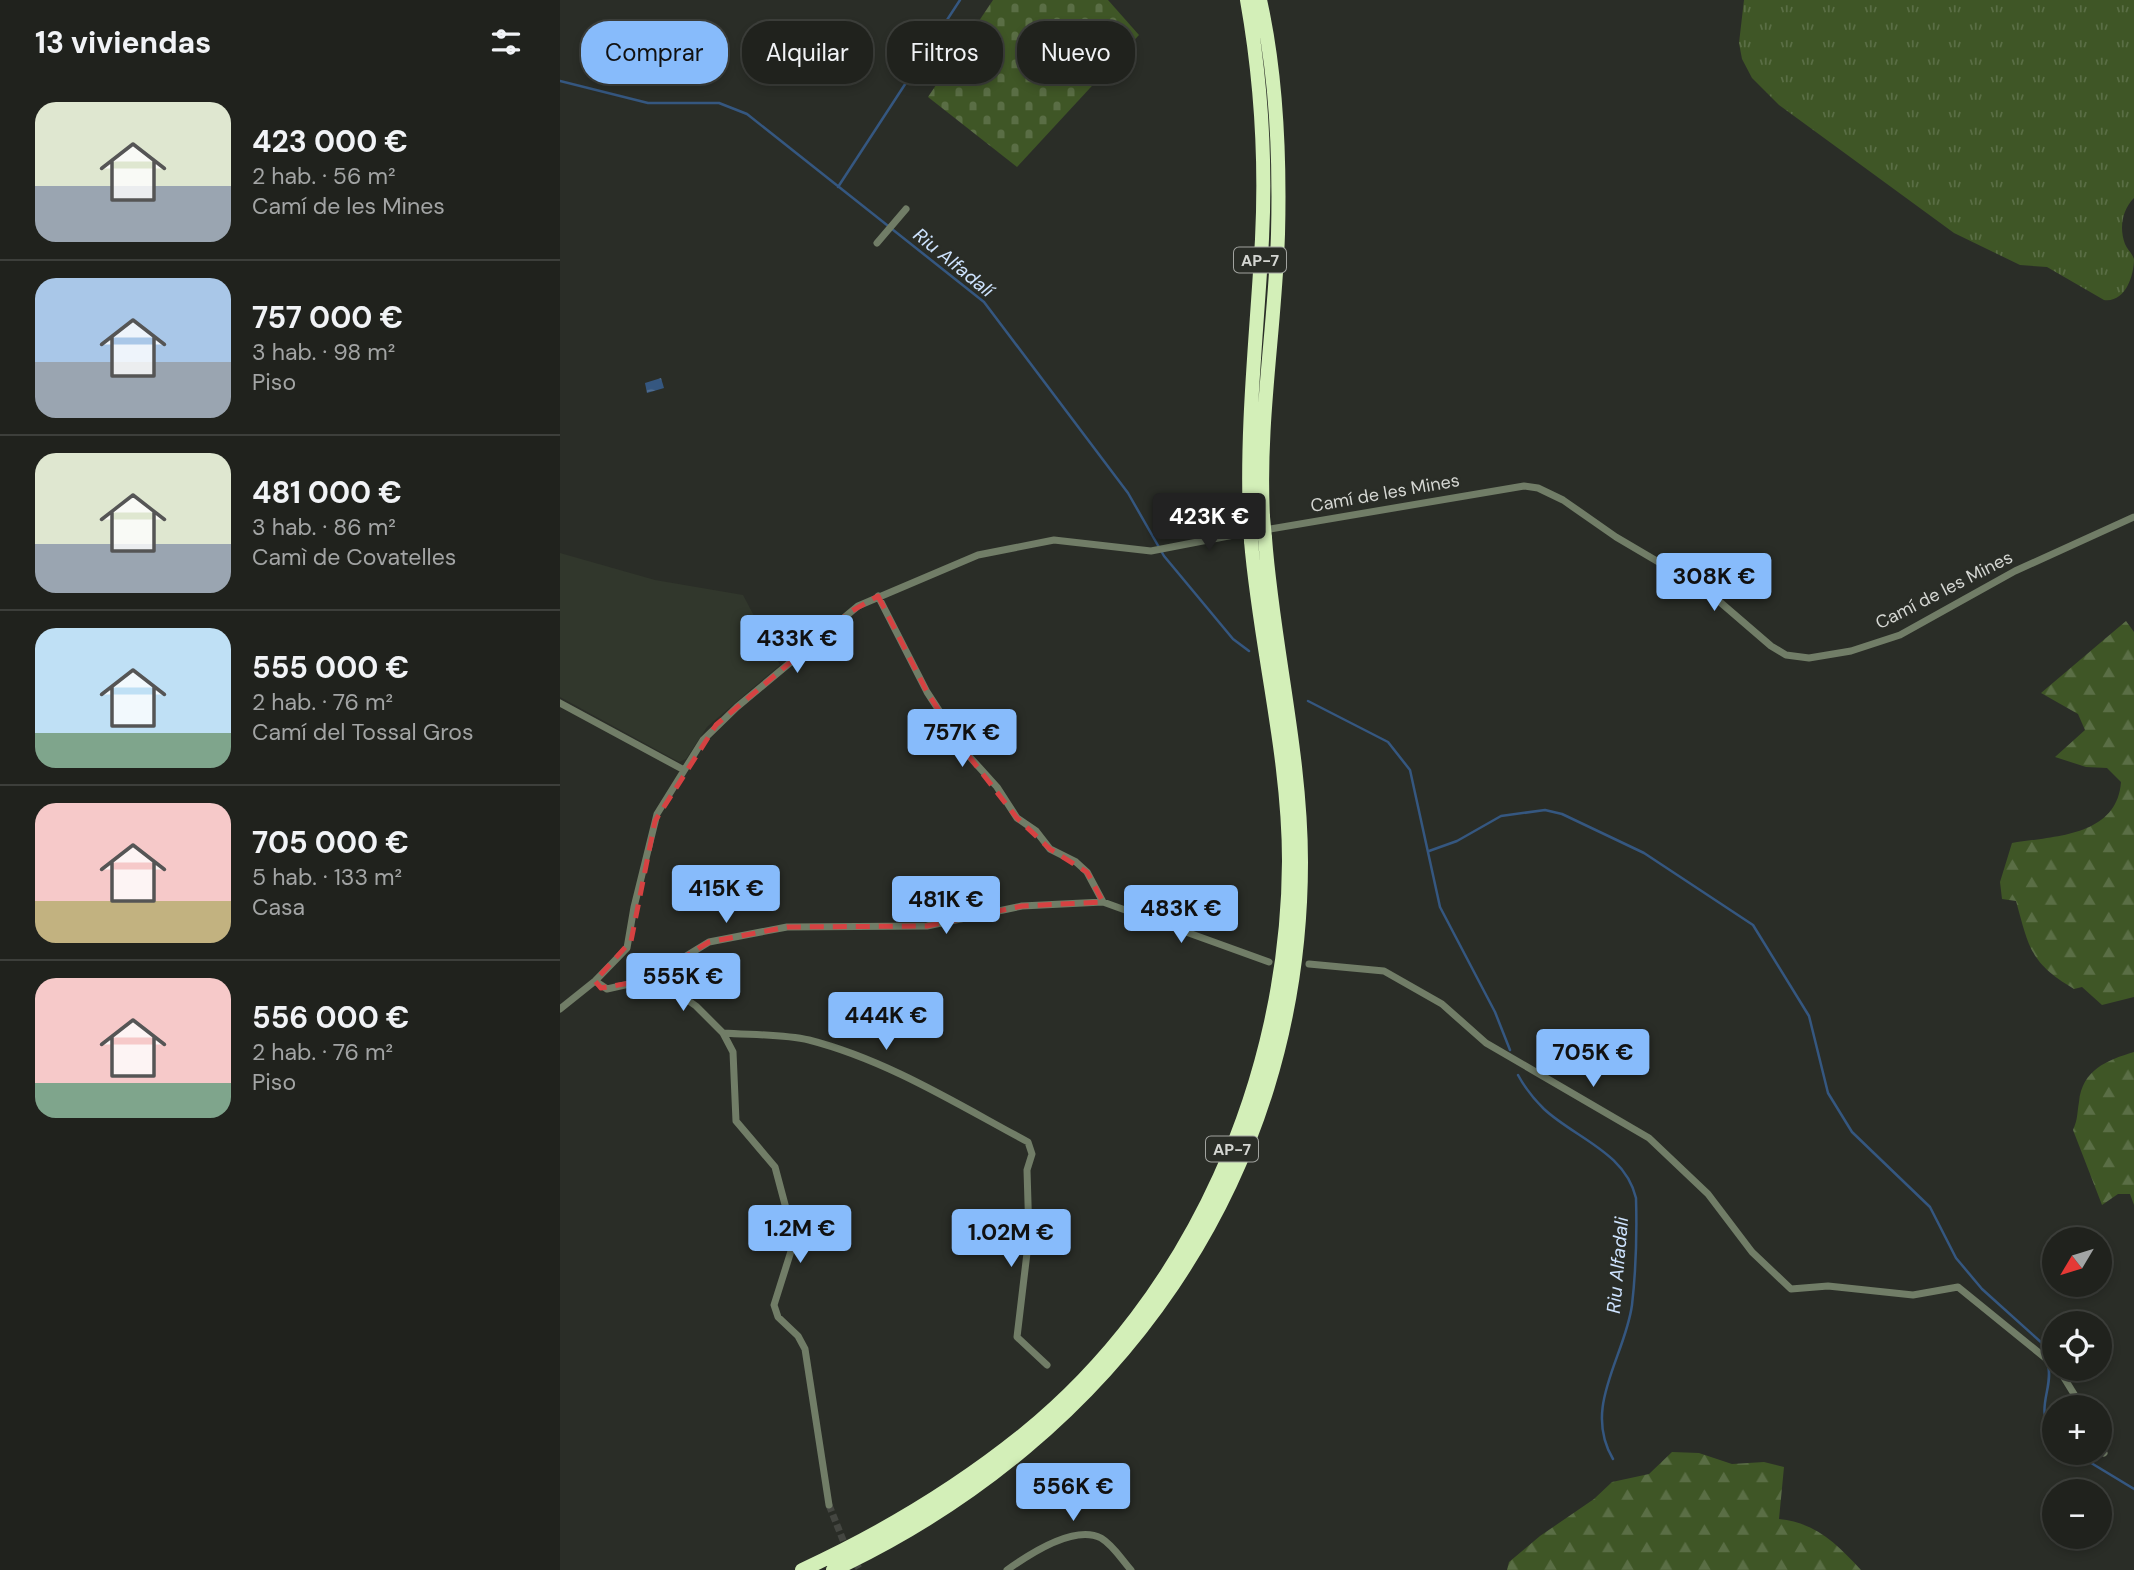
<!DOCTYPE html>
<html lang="es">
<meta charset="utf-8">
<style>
:root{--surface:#20221d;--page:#2d2f2a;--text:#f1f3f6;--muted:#a2a4a4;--line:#3d3f3b;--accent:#87bbfb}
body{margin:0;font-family:"DM Sans",sans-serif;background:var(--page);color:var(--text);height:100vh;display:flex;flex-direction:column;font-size:26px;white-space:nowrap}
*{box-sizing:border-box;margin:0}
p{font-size:23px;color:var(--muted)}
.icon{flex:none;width:38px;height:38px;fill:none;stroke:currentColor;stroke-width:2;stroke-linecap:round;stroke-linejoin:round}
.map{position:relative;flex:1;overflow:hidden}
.panel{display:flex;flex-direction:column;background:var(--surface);width:560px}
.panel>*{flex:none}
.top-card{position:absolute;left:21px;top:21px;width:665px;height:63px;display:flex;gap:14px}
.needle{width:46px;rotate:232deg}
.fabs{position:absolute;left:1482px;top:1227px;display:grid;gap:14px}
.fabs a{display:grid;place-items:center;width:70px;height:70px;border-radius:50%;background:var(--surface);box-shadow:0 4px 10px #0003,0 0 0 2px var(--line);font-size:35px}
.price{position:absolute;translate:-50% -60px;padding:0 16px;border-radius:7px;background:var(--accent);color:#111;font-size:23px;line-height:46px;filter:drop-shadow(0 2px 4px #0008)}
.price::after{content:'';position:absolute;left:50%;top:42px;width:21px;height:16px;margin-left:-10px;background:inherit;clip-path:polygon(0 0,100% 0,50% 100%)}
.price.active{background:#222;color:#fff}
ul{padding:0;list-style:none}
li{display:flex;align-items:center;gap:21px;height:175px;padding:0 35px}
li+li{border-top:2px solid var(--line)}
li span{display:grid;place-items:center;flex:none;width:196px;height:140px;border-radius:21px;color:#555}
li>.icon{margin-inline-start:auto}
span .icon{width:84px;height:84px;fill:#fffc;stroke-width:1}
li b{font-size:30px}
h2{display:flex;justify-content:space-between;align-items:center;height:84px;padding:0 35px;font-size:30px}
.chip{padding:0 24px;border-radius:28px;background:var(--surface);box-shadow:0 4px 10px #0003,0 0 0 2px var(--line);font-size:24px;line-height:63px}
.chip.active{background:var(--accent);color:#111}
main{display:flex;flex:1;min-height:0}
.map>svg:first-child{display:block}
</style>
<main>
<section class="panel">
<h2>13 viviendas<svg class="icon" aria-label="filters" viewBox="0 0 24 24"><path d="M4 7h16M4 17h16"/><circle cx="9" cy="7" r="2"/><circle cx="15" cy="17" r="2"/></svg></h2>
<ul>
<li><span style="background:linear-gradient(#dfe7d0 60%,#9aa5b1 0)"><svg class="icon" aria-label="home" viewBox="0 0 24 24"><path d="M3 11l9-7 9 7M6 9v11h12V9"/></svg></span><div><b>423 000 €</b><p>2 hab. · 56 m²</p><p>Camí de les Mines</p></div></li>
<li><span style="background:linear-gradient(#a9c7e8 60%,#9aa5b1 0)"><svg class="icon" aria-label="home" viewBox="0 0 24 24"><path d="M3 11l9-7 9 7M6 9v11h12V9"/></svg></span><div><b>757 000 €</b><p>3 hab. · 98 m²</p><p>Piso</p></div></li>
<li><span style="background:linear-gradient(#dfe7d0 65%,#9aa5b1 0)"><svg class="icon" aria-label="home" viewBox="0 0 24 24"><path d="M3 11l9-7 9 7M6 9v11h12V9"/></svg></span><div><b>481 000 €</b><p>3 hab. · 86 m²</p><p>Camì de Covatelles</p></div></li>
<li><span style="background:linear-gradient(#bfe0f5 75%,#7fa58c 0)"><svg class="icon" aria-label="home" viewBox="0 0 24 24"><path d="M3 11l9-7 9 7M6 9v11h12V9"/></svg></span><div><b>555 000 €</b><p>2 hab. · 76 m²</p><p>Camí del Tossal Gros</p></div></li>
<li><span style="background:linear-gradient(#f6c9c9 70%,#c2b280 0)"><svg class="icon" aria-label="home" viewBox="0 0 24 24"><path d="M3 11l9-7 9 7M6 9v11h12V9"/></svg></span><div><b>705 000 €</b><p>5 hab. · 133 m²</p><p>Casa</p></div></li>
<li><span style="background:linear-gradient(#f6c9c9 75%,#7fa58c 0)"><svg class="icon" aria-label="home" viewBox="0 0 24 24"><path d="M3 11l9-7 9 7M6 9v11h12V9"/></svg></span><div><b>556 000 €</b><p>2 hab. · 76 m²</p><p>Piso</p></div></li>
</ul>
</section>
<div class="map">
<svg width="1574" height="1570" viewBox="0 0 1574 1570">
<defs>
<pattern id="grass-tufts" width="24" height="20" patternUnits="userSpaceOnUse" patternTransform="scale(1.75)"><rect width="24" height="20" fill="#3f5626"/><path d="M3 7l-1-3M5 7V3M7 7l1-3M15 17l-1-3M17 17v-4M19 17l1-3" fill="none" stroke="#5a6e45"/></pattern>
<pattern id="forest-firs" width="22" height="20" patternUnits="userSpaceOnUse" patternTransform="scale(1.75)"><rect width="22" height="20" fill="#3f5626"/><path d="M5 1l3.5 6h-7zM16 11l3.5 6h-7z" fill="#5a6e45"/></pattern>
<pattern id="cemetery-stones" width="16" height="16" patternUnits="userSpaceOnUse" patternTransform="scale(1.75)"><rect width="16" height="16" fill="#3f5626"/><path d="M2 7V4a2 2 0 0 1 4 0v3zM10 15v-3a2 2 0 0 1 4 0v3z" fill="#5a6e45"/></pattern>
<pattern id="water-waves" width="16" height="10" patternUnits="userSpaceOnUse" patternTransform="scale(1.75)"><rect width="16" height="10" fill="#355780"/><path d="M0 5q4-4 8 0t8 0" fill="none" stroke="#516e91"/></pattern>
</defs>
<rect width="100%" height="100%" fill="#2a2d27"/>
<path fill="#31372c" d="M0 553 95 580 183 595 220 665 147 727 126 759 119 762 0 697Z"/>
<path fill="url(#grass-tufts)" d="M1184 0H1574V198C1562 210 1559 228 1565 244 1567 249 1572 253 1574 259 1574 276 1565 303 1544 300L1487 267 1460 265 1394 233 1219 105 1192 78 1182 59 1179 43Z"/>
<path fill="url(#forest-firs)" d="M1566 621 1574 632V997L1542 1005 1522 987 1514 989C1470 963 1469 948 1456 901L1442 899 1440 882 1452 843C1493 836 1557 837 1561 782L1547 768 1526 767 1495 757 1525 730 1518 714 1481 693Z
M1574 1052V1205L1570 1194H1558L1542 1205 1513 1130C1518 1119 1517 1113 1519 1102 1522 1070 1547 1060 1574 1052Z
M1112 1452 1139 1453 1172 1464 1204 1462 1224 1467 1219 1519C1256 1523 1276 1543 1301 1570H947L949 1562 980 1536 1034 1499 1052 1482 1089 1474Z"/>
<path fill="url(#cemetery-stones)" d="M433 0H548L579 35 457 167 368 97Z"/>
<path fill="url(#water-waves)" d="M101 378 104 388 87 393 85 383Z"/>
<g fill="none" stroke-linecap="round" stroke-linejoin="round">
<path stroke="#355780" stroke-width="2.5" d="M0 81 88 103H159L187 114 424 302 568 493 604 556 673 639 689 651
M278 187 400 0
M748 701 828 742 850 770 880 907 935 1012 950 1050
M869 851 897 841 941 816 985 810 1002 814 1084 853 1193 925 1249 1016 1268 1093 1292 1132 1370 1207 1396 1258 1422 1289 1483 1344 1486 1354
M958 1075C965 1088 974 1099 984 1109 1015 1138 1065 1152 1076 1198 1077 1233 1076 1270 1072 1305 1065 1357 1022 1407 1053 1459
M1488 1364C1494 1390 1473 1410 1494 1433
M1513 1452 1574 1489"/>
<path stroke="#444641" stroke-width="7" stroke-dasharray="7 3.5" stroke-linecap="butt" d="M269 1505 285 1545 300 1570"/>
<path stroke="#717d67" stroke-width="7" d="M317 243 346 209
M710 529 964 486 978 488 1003 500 1056 537 1146 590 1211 646 1226 655 1249 658 1291 651 1340 635 1455 571 1574 517
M318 596 367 692 408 755 437 787 457 818 476 831 490 849 516 862 527 872 543 902
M0 703 124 770
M749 964 824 971 882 1004 926 1043 1089 1138 1148 1194 1192 1252 1231 1289 1268 1286 1353 1295 1398 1287 1494 1365
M87 980 113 990 136 1006 163 1033 173 1052 176 1121 215 1167 231 1227 232 1248 214 1305 218 1317 238 1336 245 1349 269 1505
M35 981 47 989 87 980 149 942 227 927 367 926 462 906 543 902 709 962
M0 1009 35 981 67 948 74 907 97 814 143 740 177 707 298 606 418 555 494 540 591 551 684 533
M163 1033C191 1035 222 1034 249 1040 327 1060 397 1104 468 1142L472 1154 467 1170 469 1236 457 1337 487 1365
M1498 1368 1522 1407
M1540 1448 1544 1453
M447 1570C468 1555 514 1524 541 1538 553 1545 562 1560 571 1570"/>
<path stroke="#d3efb8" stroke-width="14" d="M687 0C701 79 706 159 702 239 697 333 686 426 690 521
M700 0C717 76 720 156 718 234 715 329 698 422 703 517
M242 1570C320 1534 397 1488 464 1434 633 1297 728 1077 729 861 729 754 700 648 691 541
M273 1570C555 1438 741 1178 741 862 741 753 713 646 705 538"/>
<path stroke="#d3efb8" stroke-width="14" d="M703 517 705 538
M690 521 691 541"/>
</g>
<path fill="none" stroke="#d64242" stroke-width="5" stroke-dasharray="14 9" stroke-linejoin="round" d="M318 596 367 692 408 755 457 818 490 849 527 872 543 902 462 906 367 926 227 927 149 942 87 980 41 988 35 981 71 941 95 821 156 725 290 612Z"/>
<g text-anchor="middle" stroke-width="5" stroke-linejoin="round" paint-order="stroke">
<g fill="#2a2d27" stroke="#a1a39f" stroke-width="2">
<rect x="674" y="247.5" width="52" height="25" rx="5"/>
<rect x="646" y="1136.5" width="52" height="25" rx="5"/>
</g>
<g font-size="16" font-weight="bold" fill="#d4d6d2">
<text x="700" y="266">AP-7</text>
<text x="672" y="1155">AP-7</text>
</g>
<g font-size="18" fill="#d4d6d2" stroke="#2a2d27">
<text transform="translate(825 493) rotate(-10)" y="6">Camí de les Mines</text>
<text transform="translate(1384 590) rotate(-27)" y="6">Camí de les Mines</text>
</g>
<g font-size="19" font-style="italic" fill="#cee3fe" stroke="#2a2d27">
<text transform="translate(394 262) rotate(39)" y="7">Riu Alfadalí</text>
<text transform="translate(1057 1265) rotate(-85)" y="7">Riu Alfadali</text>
</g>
</g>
</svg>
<div class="fabs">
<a><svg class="needle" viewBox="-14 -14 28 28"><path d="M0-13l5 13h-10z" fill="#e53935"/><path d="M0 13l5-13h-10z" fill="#a2a4a4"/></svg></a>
<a><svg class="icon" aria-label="locate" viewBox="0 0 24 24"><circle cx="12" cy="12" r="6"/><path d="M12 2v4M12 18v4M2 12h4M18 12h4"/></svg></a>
<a>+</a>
<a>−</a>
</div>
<b class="price active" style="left:649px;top:553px">423K €</b>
<b class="price" style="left:1154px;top:613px">308K €</b>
<b class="price" style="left:237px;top:675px">433K €</b>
<b class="price" style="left:402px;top:769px">757K €</b>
<b class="price" style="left:166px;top:925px">415K €</b>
<b class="price" style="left:386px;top:936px">481K €</b>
<b class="price" style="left:621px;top:945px">483K €</b>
<b class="price" style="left:123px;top:1013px">555K €</b>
<b class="price" style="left:326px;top:1052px">444K €</b>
<b class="price" style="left:1033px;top:1089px">705K €</b>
<b class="price" style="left:240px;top:1265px">1.2M €</b>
<b class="price" style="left:451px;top:1269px">1.02M €</b>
<b class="price" style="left:513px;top:1523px">556K €</b>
<div class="top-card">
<a class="chip active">Comprar</a>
<a class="chip">Alquilar</a>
<a class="chip">Filtros</a>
<a class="chip">Nuevo</a>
</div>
</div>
</main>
